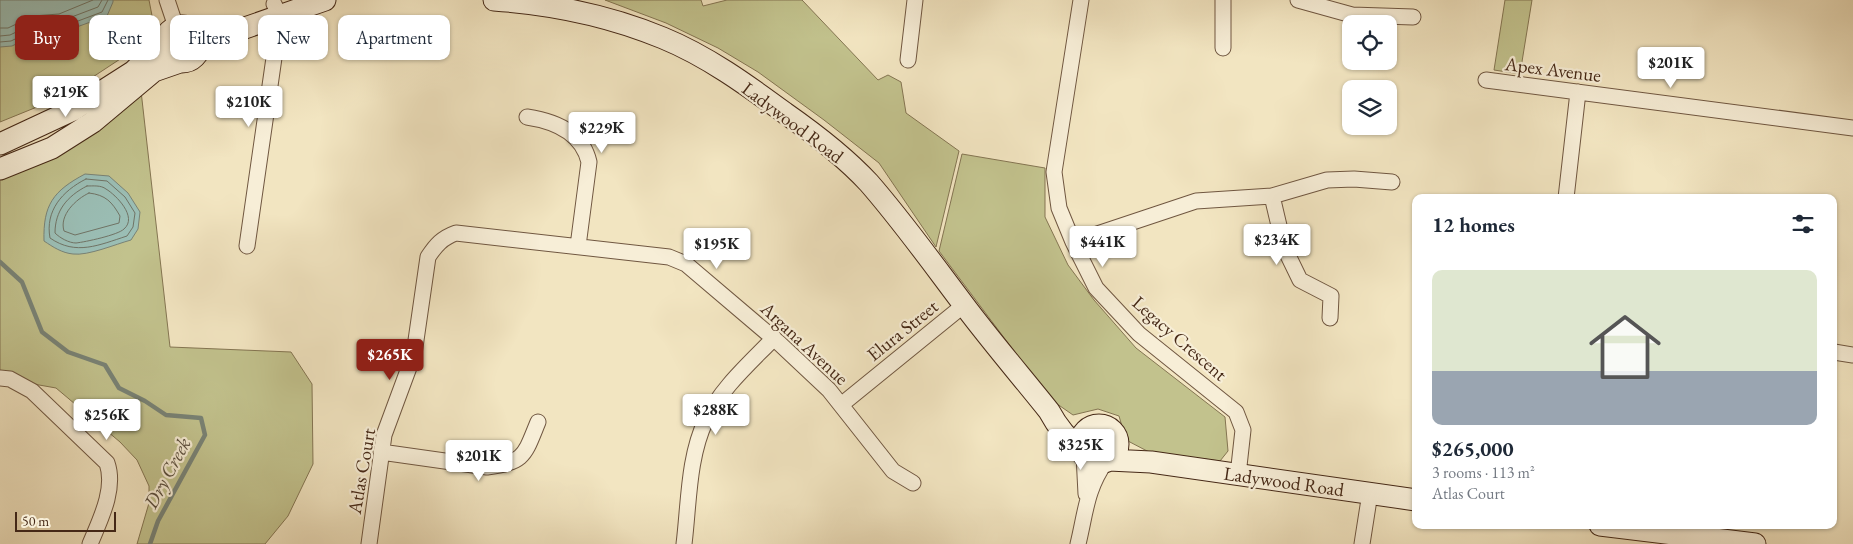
<!DOCTYPE html>
<meta charset="utf-8">
<style>
:root{--surface:#fff;--page:#f2f2f3;--text:#1f2937;--muted:#747a83;--line:#e0e1e3;--accent:#8f2418}
body{margin:0;font-family:"EB Garamond",serif;background:var(--page);color:var(--text);height:100vh;display:flex;flex-direction:column;font-size:19px;white-space:nowrap}
*{box-sizing:border-box;margin:0}
p{font-size:16px;color:var(--muted)}
.icon{flex:none;width:28px;height:28px;fill:none;stroke:currentColor;stroke-width:2;stroke-linecap:round;stroke-linejoin:round}
.map{position:relative;flex:1;overflow:hidden}
.panel{position:absolute;left:1412px;top:194px;width:425px;height:335px;display:flex;flex-direction:column;background:var(--surface);border-radius:10px;box-shadow:0 1px 4px #0004}
.panel>*{flex:none}
.banner{position:absolute;left:15px;top:15px;width:475px;height:45px;display:flex;gap:10px}
.controls{position:absolute;left:1342px;top:15px;display:grid;gap:10px}
.controls a{display:grid;place-items:center;width:55px;height:55px;border-radius:10px;background:var(--surface);box-shadow:0 1px 4px #0004;font-size:25px}
.scale{position:absolute;left:15px;bottom:12px;width:101px;box-sizing:border-box;padding-left:5px;border:2px solid #452816;border-top:0;font-size:14px;line-height:18px;white-space:nowrap;color:#452816;-webkit-text-stroke:4px #f7eed7;paint-order:stroke}
.price{position:absolute;translate:-50% -42px;padding:0 11px;border-radius:5px;background:#fff;color:#222;font-size:16px;line-height:32px;filter:drop-shadow(0 1px 2px #0008)}
.price::after{content:'';position:absolute;left:50%;top:30px;width:15px;height:11px;margin-left:-8px;background:inherit;clip-path:polygon(0 0,100% 0,50% 100%)}
.price.on{background:var(--accent);color:#fff}
ul{padding:0;list-style:none}
li{display:grid;align-content:center;gap:10px;height:265px;padding:0 20px}
li+li{border-top:1px solid var(--line)}
li span{display:grid;place-items:center;height:155px;border-radius:10px;color:#555}
li>.icon{margin-inline-start:auto}
span .icon{width:90px;height:90px;fill:#fffc;stroke-width:1}
li b{font-size:21px}
h2{display:flex;justify-content:space-between;align-items:center;height:60px;padding:0 20px;font-size:21px}
.chip{padding:0 18px;border-radius:10px;background:var(--surface);box-shadow:0 1px 4px #0004;font-size:18px;line-height:45px}
.chip.on{background:var(--accent);color:#fff}
.map>svg:first-child{display:block}
</style>
<div class="map">
<svg width="1853" height="544" viewBox="0 0 1853 544">
<rect width="100%" height="100%" fill="#f2e5c1"/>
<filter id="stains"><feTurbulence type="fractalNoise" baseFrequency=".004" numOctaves="4"/><feColorMatrix values="0 0 0 0 .2 0 0 0 0 .09 0 0 0 0 .02 0 0 0 .5 -.17"/></filter>
<radialGradient id="worn" r=".72"><stop offset=".6" stop-color="#630" stop-opacity="0"/><stop offset="1" stop-color="#630" stop-opacity=".3"/></radialGradient>
<path fill="#c2c28d" stroke="#847552" d="M0 0H149L154 26 149 40 64 96 0 122Z
M605 0H701L703 6 727 0H802L878 80 888 75 901 82 906 113 959 151 936 247 879 163 824 120 758 72 718 48 666 23Z
M1505 0H1532L1520 74 1494 70Z
M140 82 170 347 291 352 312 384 313 464 288 516 265 544H137L149 503V486L137 460 120 442 56 388 0 378V169Z
M962 154 1045 168V217L1068 265 1094 300 1136 348 1225 417 1228 451 1220 461 1149 452 1126 440 1119 416 1098 409 1073 415 1050 399 939 251Z"/>
<path fill="#9bbfb6" stroke="#798376" d="M0 0H113V2L107 16 63 32 37 34 12 46 0 47Z
M85 174 109 176 128 193 140 212 138 229 131 240C116 244 88 256 73 254 62 253 53 247 44 241 43 205 53 191 85 174Z"/>
<g fill="none" stroke-linecap="round" stroke-linejoin="round">
<path stroke="#707466" stroke-width="1" d="M0 28H8L33 16 59 14 93 0
M0 36 10 35 35 23 61 21 98 7 102 0
M0 42 11 41 36 29 62 27 102 12 108 0
M86 179 107 181 125 197 135 213 133 227 127 236C99 245 76 256 50 238 45 211 62 191 86 179Z
M87 186C93 186 101 185 106 189 116 195 138 217 124 229 118 235 85 242 76 243 69 243 60 238 55 233 55 211 67 196 87 186Z
M89 193C106 195 112 202 120 216L119 223 75 235 64 231C59 215 76 199 89 193Z"/>
<path stroke="#798376" stroke-width="4.5" d="M0 262 22 282 42 332 68 352 105 365 119 388 145 401 166 415 201 418 205 435 158 521 150 544"/>
<g stroke="#705741" stroke-width="17">
<path id="street" d="M167 0 176 27
M1081 0 1054 172 1059 208 1073 242 1096 288 1139 334 1236 412 1243 430 1238 475
M1223 0V48
M1298 0 1352 15 1413 17
M908 60 915 0
M1486 80 1853 128
M527 117C554 121 582 132 589 162L578 246
M1272 196 1284 247 1300 280 1331 296 1330 318
M1566 198 1578 92
M1073 242 1196 201 1272 196 1327 180 1354 179 1392 182
M247 246 280 16 274 4
M1834 352 1853 355
M0 378 10 379 32 391 107 463C116 489 100 520 90 544
M841 405 964 305
M381 452 487 467C525 462 524 456 538 422
M1084 455 1086 494
M369 544 384 435 414 354 428 257C436 245 442 238 456 233L669 257 686 264 779 343 829 390 893 471 913 483
M684 544C689 504 688 457 706 420 720 389 750 363 774 338
M1078 544C1086 511 1086 490 1106 461
M1362 544 1370 493"/>
</g>
<g stroke="#452816" stroke-width="23">
<path id="secondary" d="M494 0C551 4 610 16 663 38 707 56 747 85 785 113 815 134 844 156 869 183 903 222 933 264 964 305 991 341 1021 376 1049 411 1058 428 1067 439 1082 451
M164 44a18 18 0 1 1 36 0a18 18 0 1 1-36 0Z
M200 47 216 38 325 0
M0 144 73 110 134 71 164 41
M0 169 52 148 93 122 154 71 180 62
M1080 444a19 19 0 1 1 38 0a19 19 0 1 1-38 0Z
M1109 460 1151 462 1416 500
M1600 525 1755 544"/>
</g>
<use href="#street" stroke="#f7eed7" stroke-width="15"/>
<use href="#secondary" stroke="#f7eed7" stroke-width="21"/>
</g>
<g text-anchor="middle" stroke-width="4.5" stroke-linejoin="round" paint-order="stroke">
<g font-size="19" fill="#452816" stroke="#f7eed7">
<text transform="translate(1553 69) rotate(7)" y="7">Apex Avenue</text>
<text transform="translate(793 122) rotate(37)" y="7">Ladywood Road</text>
<text transform="translate(902 330) rotate(-39)" y="7">Elura Street</text>
<text transform="translate(1180 338) rotate(41)" y="7">Legacy Crescent</text>
<text transform="translate(805 343) rotate(43)" y="7">Argana Avenue</text>
<text transform="translate(361 471) rotate(-80)" y="7">Atlas Court</text>
<text transform="translate(1284 481) rotate(8)" y="7">Ladywood Road</text>
</g>
<g font-size="20" font-style="italic" fill="#5a4e3e" stroke="#f7eed7">
<text transform="translate(167 473) rotate(-62)" y="7">Dry Creek</text>
</g>
</g>
<rect width="100%" height="100%" filter="url(#stains)"/>
<rect width="100%" height="100%" fill="url(#worn)"/>
</svg>
<div class="controls">
<a><svg class="icon" aria-label="locate" viewBox="0 0 24 24"><circle cx="12" cy="12" r="6"/><path d="M12 2v4M12 18v4M2 12h4M18 12h4"/></svg></a>
<a><svg class="icon" aria-label="layers" viewBox="0 0 24 24"><path d="M12 4l9 5-9 5-9-5zM3 14l9 5 9-5"/></svg></a>
</div>
<div class="scale">50 m</div>
<b class="price" style="left:1671px;top:89px">$201K</b>
<b class="price" style="left:66px;top:118px">$219K</b>
<b class="price" style="left:249px;top:128px">$210K</b>
<b class="price" style="left:602px;top:154px">$229K</b>
<b class="price" style="left:1277px;top:266px">$234K</b>
<b class="price" style="left:1103px;top:268px">$441K</b>
<b class="price" style="left:717px;top:270px">$195K</b>
<b class="price on" style="left:390px;top:381px">$265K</b>
<b class="price" style="left:716px;top:436px">$288K</b>
<b class="price" style="left:107px;top:441px">$256K</b>
<b class="price" style="left:1081px;top:471px">$325K</b>
<b class="price" style="left:479px;top:482px">$201K</b>
<div class="banner">
<a class="chip on">Buy</a>
<a class="chip">Rent</a>
<a class="chip">Filters</a>
<a class="chip">New</a>
<a class="chip">Apartment</a>
</div>
<section class="panel">
<h2>12 homes<svg class="icon" aria-label="filters" viewBox="0 0 24 24"><path d="M4 7h16M4 17h16"/><circle cx="9" cy="7" r="2"/><circle cx="15" cy="17" r="2"/></svg></h2>
<ul>
<li><span style="background:linear-gradient(#dfe7d0 65%,#9aa5b1 0)"><svg class="icon" aria-label="home" viewBox="0 0 24 24"><path d="M3 11l9-7 9 7M6 9v11h12V9"/></svg></span><div><b>$265,000</b><p>3 rooms · 113 m²</p><p>Atlas Court</p></div></li>
</ul>
</section>
</div>
